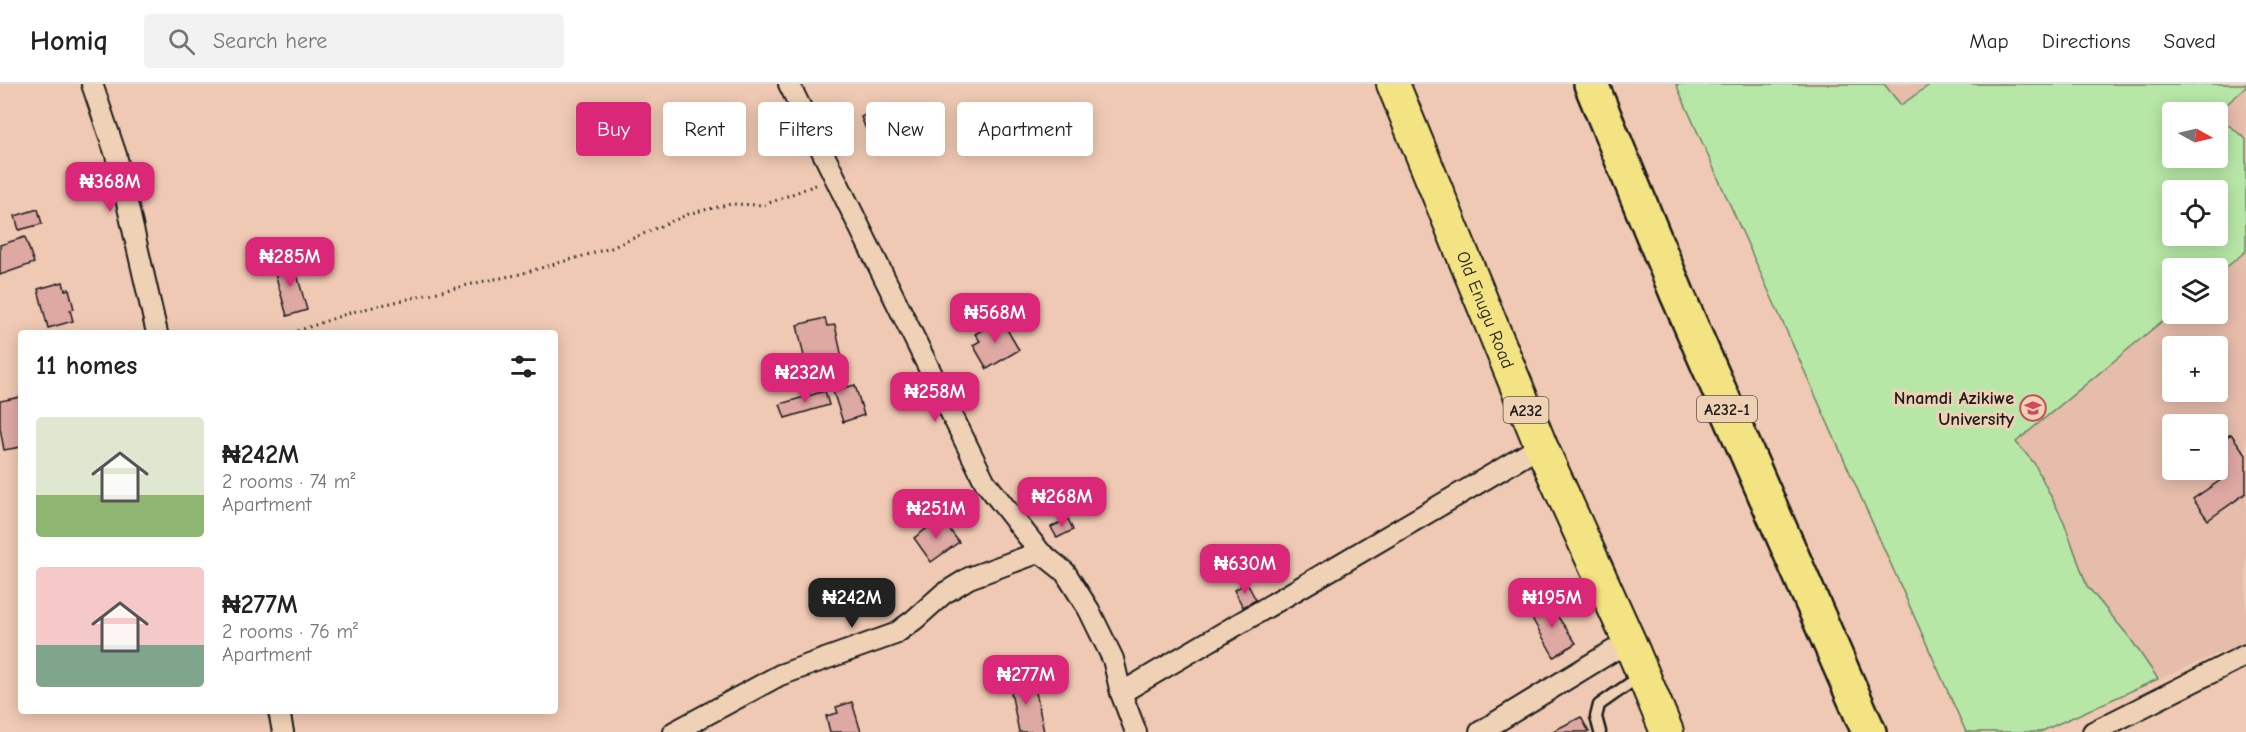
<!DOCTYPE html>
<meta charset="utf-8">
<style>
:root{--surface:#fff;--page:#f2f2f2;--text:#222;--muted:#767676;--line:#e0e0e0;--accent:#db2777}
body{margin:0;font-family:"Comic Neue",sans-serif;background:var(--page);color:var(--text);height:100vh;display:flex;flex-direction:column;font-size:22px;white-space:nowrap}
*{box-sizing:border-box;margin:0}
p{font-size:20px;color:var(--muted)}
.icon{flex:none;width:33px;height:33px;fill:none;stroke:currentColor;stroke-width:2;stroke-linecap:round;stroke-linejoin:round}
.map{position:relative;flex:1;overflow:hidden}
.side{position:absolute;left:18px;top:246px;width:540px;height:384px;display:flex;flex-direction:column;background:var(--surface);border-radius:6px;box-shadow:0 3px 15px #0003}
.side>*{flex:none}
.top-card{position:absolute;left:576px;top:18px;width:570px;height:54px;display:flex;gap:12px}
.needle{width:39px;rotate:98deg}
.tools{position:absolute;left:2162px;top:18px;display:grid;gap:12px}
.tools a{display:grid;place-items:center;width:66px;height:66px;border-radius:6px;background:var(--surface);box-shadow:0 3px 15px #0003;font-size:30px}
.price{position:absolute;translate:-50% -51px;padding:0 14px;border-radius:12px;background:var(--accent);color:#fff;font-size:20px;line-height:39px;filter:drop-shadow(0 2px 3px #0008)}
.price::after{content:'';position:absolute;left:50%;top:36px;width:18px;height:14px;margin-left:-9px;background:inherit;clip-path:polygon(0 0,100% 0,50% 100%)}
.price.current{background:#222;color:#fff}
ul{padding:0;list-style:none}
li{display:flex;align-items:center;gap:18px;height:150px;padding:0 18px}
li span{display:grid;place-items:center;flex:none;width:168px;height:120px;border-radius:6px;color:#555}
li>.icon{margin-inline-start:auto}
span .icon{width:72px;height:72px;fill:#fffc;stroke-width:1}
li b{font-size:26px}
h2{display:flex;justify-content:space-between;align-items:center;height:72px;padding:0 18px;font-size:26px}
.pill{padding:0 21px;border-radius:6px;background:var(--surface);box-shadow:0 3px 15px #0003;font-size:21px;line-height:54px}
.pill.current{background:var(--accent);color:#fff}
header{display:flex;align-items:center;gap:36px;box-sizing:border-box;height:84px;padding:0 30px;background:var(--surface);border-bottom:2px solid var(--line)}
header strong{font-size:28px}
nav{display:flex;gap:33px;margin-inline-start:auto;font-size:21px}
.search{width:420px;height:54px;background:var(--page);display:flex;align-items:center;gap:15px;box-sizing:border-box;padding:0 21px;border-radius:6px;color:var(--muted);font-size:22px}
.map>svg:first-child{display:block}
</style>
<header>
<strong>Homiq</strong>
<div class="search"><svg class="icon" aria-label="search" viewBox="0 0 24 24"><circle cx="10" cy="10" r="6"/><path d="M15 15l6 6"/></svg>Search here</div>
<nav><a>Map</a><a>Directions</a><a>Saved</a></nav>
</header>
<div class="map">
<svg width="2246" height="648" viewBox="0 0 2246 648">
<rect width="100%" height="100%" fill="#efc9b3"/>
<filter id="ink" filterUnits="userSpaceOnUse"><feTurbulence type="fractalNoise" baseFrequency=".0167" numOctaves="2"/><feDisplacementMap in="SourceGraphic" scale="12" xChannelSelector="R" yChannelSelector="G"/><feConvolveMatrix kernelMatrix="1 2 1 2 8 2 1 2 1" color-interpolation-filters="sRGB"/></filter>
<g filter="url(#ink)">
<path fill="#e6bcab" fill-rule="evenodd" d="M1676 0H2246V557L2040 648H1966ZM2172 28H2217V74H2172ZM2172 106H2217V152H2172ZM2172 184H2217V230H2172ZM2172 262H2217V308H2172ZM2172 340H2217V386H2172Z"/>
<path fill="#b7e7a7" stroke="#6a8262" stroke-width="1.5" fill-rule="evenodd" d="M1676 0H1884L1901 21 1931 0H2246V3L2217 29 2172 28V74H2217V32L2246 55V167L2217 191V184H2172V229L2016 358 2034 379 2064 438 2087 502 2130 554 2158 595 2040 648H1966ZM2172 106H2217V152H2172Z"/>
<path fill="#dea8a3" stroke="#1c1c1c" stroke-width="1.5" d="M873 27 880 44 868 50 861 33Z
M38 125 42 140 19 146 15 132Z
M25 153 34 179 0 191V161Z
M293 176 307 226 287 232 273 182Z
M63 198 65 206 69 205 74 225 70 226 73 237 48 244 38 205Z
M825 234 827 242 835 241 843 278 807 286 797 241Z
M1001 235 1019 266 987 285 973 261 980 257 975 250Z
M855 301 864 331 843 338 833 307Z
M825 307 829 321 785 334 780 320Z
M21 313V363L4 366 0 344V317Z
M2231 350 2246 371V409L2208 436 2193 415 2228 391 2217 375V359Z
M941 434 959 458 931 478 914 454Z
M1068 435 1073 446 1057 454 1051 443Z
M1247 499 1256 516 1243 523 1234 506Z
M1547 517 1576 559 1554 573 1529 529Z
M1033 593 1044 648H1019L1009 598Z
M852 618 861 648H830L826 632 838 629 836 623Z
M1581 633 1589 648H1551Z"/>
<g fill="none" stroke-linecap="round" stroke-linejoin="round">
<g stroke="#1c1c1c" stroke-width="15">
<path id="lane" d="M1600 648 1596 633 1599 621 1640 592"/>
</g>
<g stroke="#1c1c1c" stroke-width="24">
<path id="street" d="M92 0 116 71 157 249
M789 0 985 398 1040 468 1065 488 1089 526 1113 575 1121 609 1136 648
M1121 609 1541 362
M279 627 283 648
M674 648 780 591 895 550 914 536 943 510 969 494 1040 468
M1480 648 1629 557
M2093 648 2246 571"/>
</g>
<g stroke="#1c1c1c" stroke-width="36">
<g id="primary">
<path id="s1" d="M1393 0 1541 362 1629 557 1667 648"/>
</g>
</g>
<g stroke="#1c1c1c" stroke-width="38">
<path id="highway" d="M1591 0 1678 212 1869 648"/>
</g>
<path stroke="#1c1c1c" stroke-width="3" stroke-dasharray="1.5 4.5" stroke-linecap="butt" d="M292 249 352 228 485 197 516 191 611 164 691 129 731 120 764 121 818 100"/>
<use href="#lane" stroke="#efd2b5" stroke-width="10"/>
<use href="#street" stroke="#efd2b5" stroke-width="20"/>
<use href="#primary" stroke="#f4e382" stroke-width="32"/>
<use href="#highway" stroke="#f4e382" stroke-width="33"/>
</g>
</g>
<defs>
<g id="university-ring" transform="scale(1.35)"><circle r="9.5" fill="#efd2b5" stroke="#d1495b" stroke-width="1.5"/><path d="M0-5L7-2L0 1L-7-2ZM-4 1L0 2.5L4 1V4Q0 6-4 4Z" fill="#d1495b"/></g>
</defs>
<g fill-rule="evenodd">
<use href="#university-ring" x="2033" y="324"/>
</g>
<g text-anchor="middle" stroke-width="6" stroke-linejoin="round" paint-order="stroke">
<g fill="#efd2b5" stroke="#5b534a" stroke-width="1.5">
<rect x="1697" y="312" width="60" height="26" rx="4.5"/>
<rect x="1503.5" y="313" width="45" height="26" rx="4.5"/>
</g>
<g font-size="16" font-weight="bold" fill="#1c1c1c">
<text x="1727" y="331">A232-1</text>
<text x="1526" y="332">A232</text>
</g>
<g font-size="18" fill="#1c1c1c" stroke="#efd2b5">
<text dy="6" stroke="none"><textPath href="#s1" startOffset="244">Old Enugu Road</textPath></text>
</g>
<g font-size="18" font-weight="bold" fill="#1c1c1c" stroke="#efd2b5" text-anchor="end">
<text x="2014" y="320">Nnamdi Azikiwe<tspan x="2014" dy="21">University</tspan></text>
</g>
</g>
</svg>
<div class="tools">
<a><svg class="needle" viewBox="-14 -14 28 28"><path d="M0-13l5 13h-10z" fill="#e53935"/><path d="M0 13l5-13h-10z" fill="#767676"/></svg></a>
<a><svg class="icon" aria-label="locate" viewBox="0 0 24 24"><circle cx="12" cy="12" r="6"/><path d="M12 2v4M12 18v4M2 12h4M18 12h4"/></svg></a>
<a><svg class="icon" aria-label="layers" viewBox="0 0 24 24"><path d="M12 4l9 5-9 5-9-5zM3 14l9 5 9-5"/></svg></a>
<a>+</a>
<a>−</a>
</div>
<b class="price" style="left:110px;top:129px">₦368M</b>
<b class="price" style="left:290px;top:204px">₦285M</b>
<b class="price" style="left:995px;top:260px">₦568M</b>
<b class="price" style="left:805px;top:320px">₦232M</b>
<b class="price" style="left:935px;top:339px">₦258M</b>
<b class="price" style="left:1062px;top:444px">₦268M</b>
<b class="price" style="left:936px;top:456px">₦251M</b>
<b class="price" style="left:1245px;top:511px">₦630M</b>
<b class="price current" style="left:852px;top:545px">₦242M</b>
<b class="price" style="left:1552px;top:545px">₦195M</b>
<b class="price" style="left:1026px;top:622px">₦277M</b>
<div class="top-card">
<a class="pill current">Buy</a>
<a class="pill">Rent</a>
<a class="pill">Filters</a>
<a class="pill">New</a>
<a class="pill">Apartment</a>
</div>
<section class="side">
<h2>11 homes<svg class="icon" aria-label="filters" viewBox="0 0 24 24"><path d="M4 7h16M4 17h16"/><circle cx="9" cy="7" r="2"/><circle cx="15" cy="17" r="2"/></svg></h2>
<ul>
<li><span style="background:linear-gradient(#dfe7d0 65%,#8fb573 0)"><svg class="icon" aria-label="home" viewBox="0 0 24 24"><path d="M3 11l9-7 9 7M6 9v11h12V9"/></svg></span><div><b>₦242M</b><p>2 rooms · 74 m²</p><p>Apartment</p></div></li>
<li><span style="background:linear-gradient(#f6c9c9 65%,#7fa58c 0)"><svg class="icon" aria-label="home" viewBox="0 0 24 24"><path d="M3 11l9-7 9 7M6 9v11h12V9"/></svg></span><div><b>₦277M</b><p>2 rooms · 76 m²</p><p>Apartment</p></div></li>
</ul>
</section>
</div>
